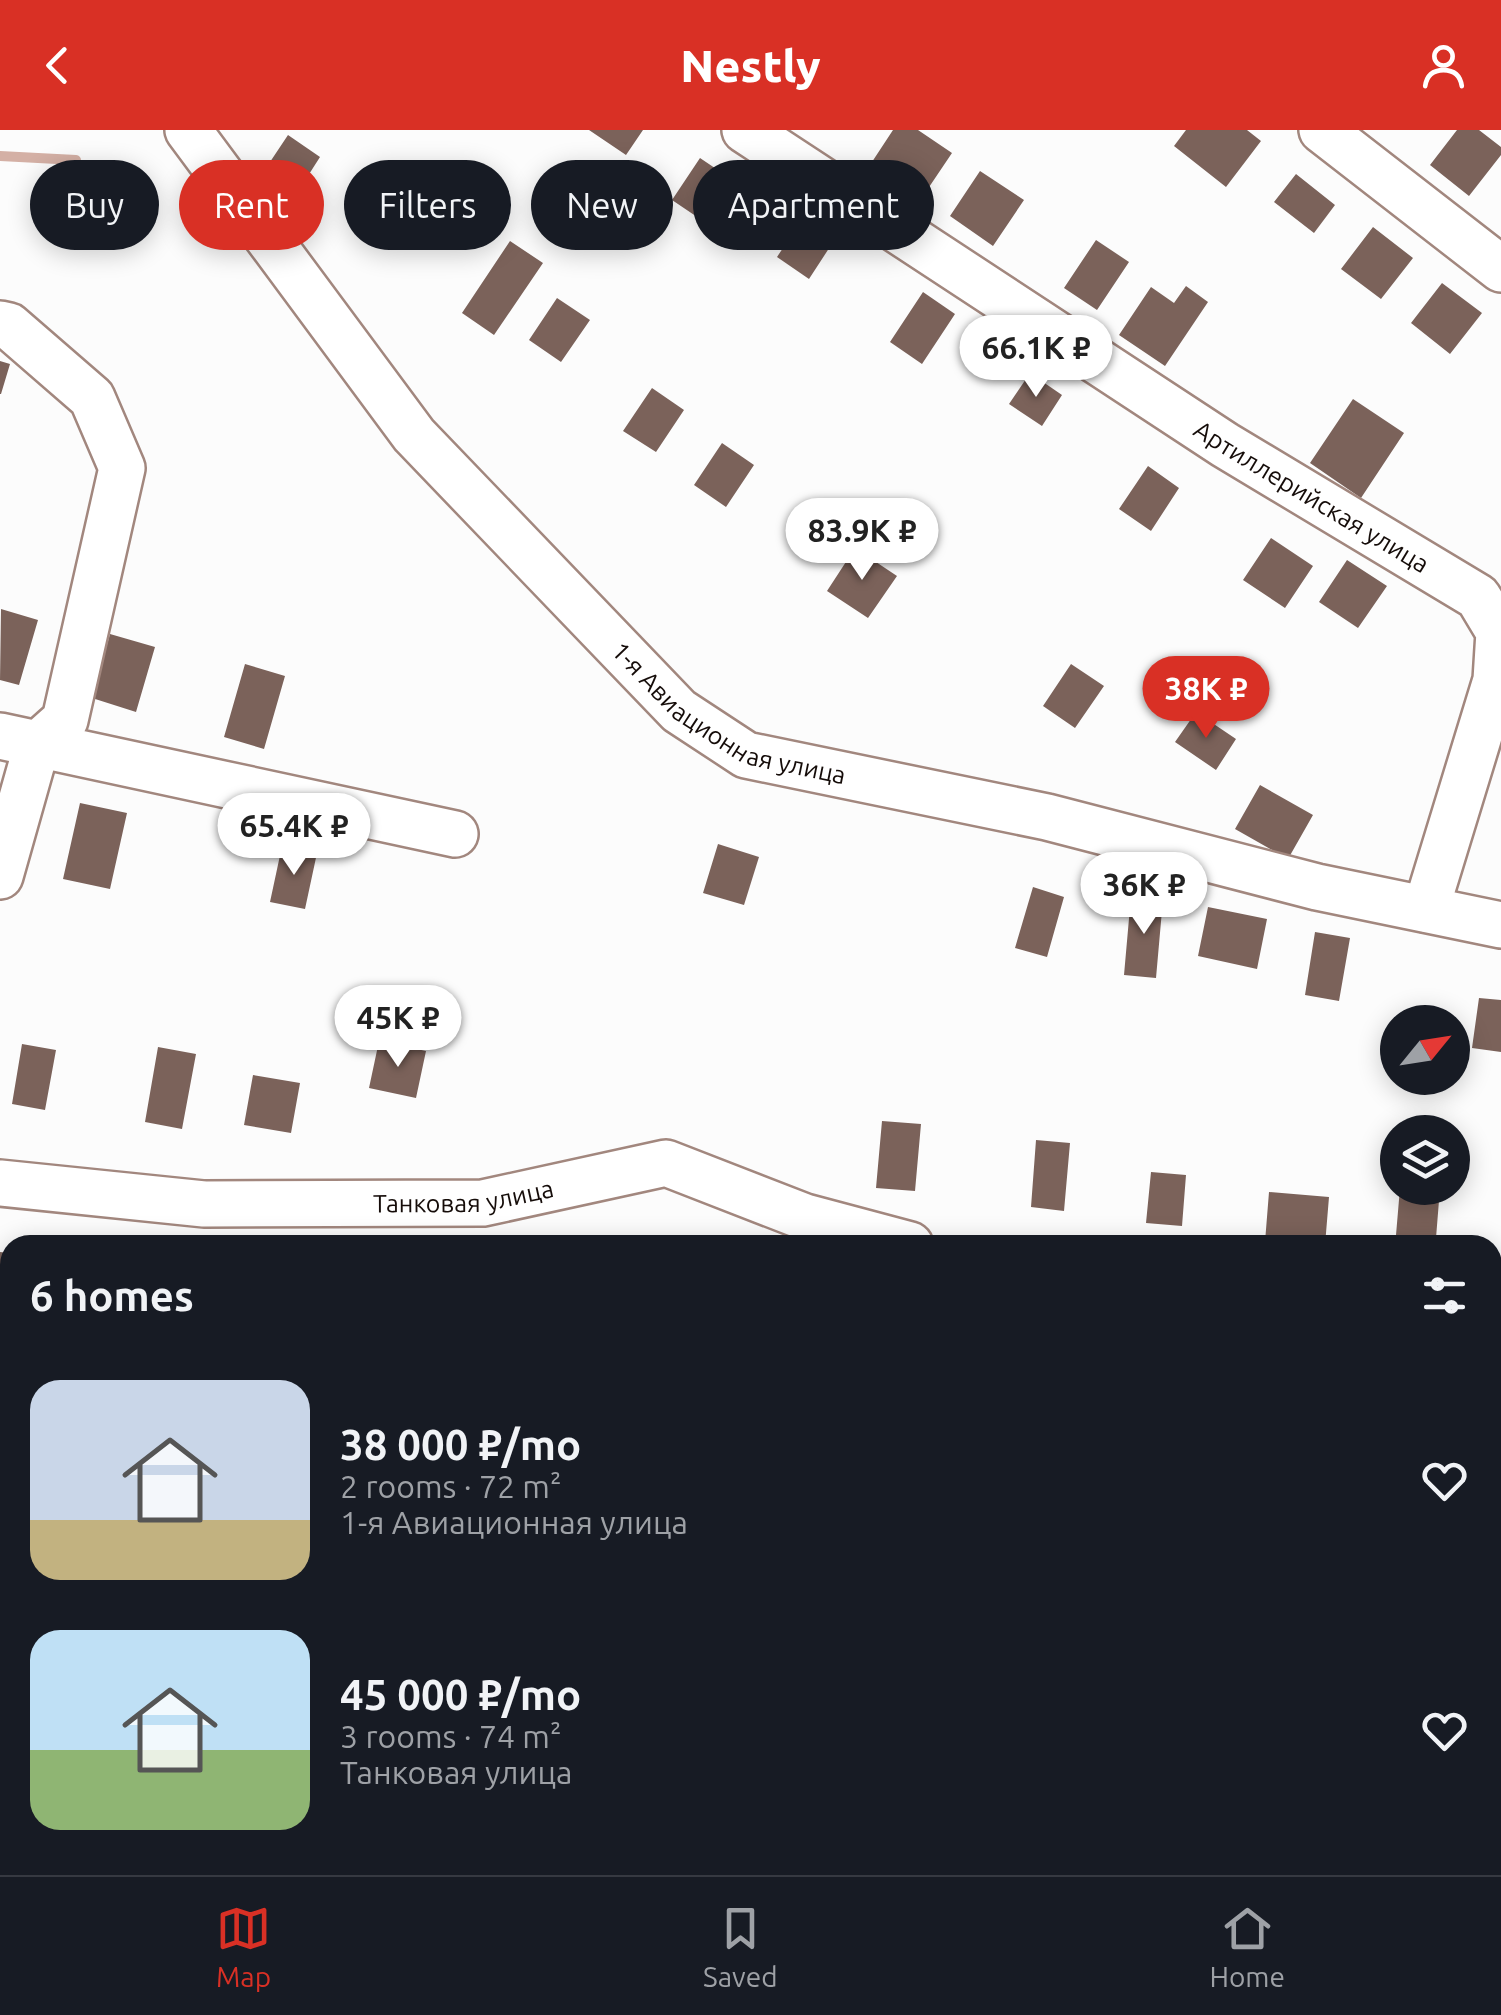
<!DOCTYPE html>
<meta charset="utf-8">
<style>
:root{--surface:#171b24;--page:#20242c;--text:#f1f3f6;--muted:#9ea1a6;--line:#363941;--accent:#d93025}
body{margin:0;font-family:Ubuntu,sans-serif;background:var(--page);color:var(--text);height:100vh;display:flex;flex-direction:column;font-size:38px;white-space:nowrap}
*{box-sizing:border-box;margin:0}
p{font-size:32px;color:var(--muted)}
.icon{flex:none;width:55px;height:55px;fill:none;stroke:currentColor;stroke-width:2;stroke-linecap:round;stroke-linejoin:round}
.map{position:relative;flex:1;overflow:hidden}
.details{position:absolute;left:0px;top:1105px;width:1502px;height:640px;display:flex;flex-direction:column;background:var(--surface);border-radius:30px 30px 0 0;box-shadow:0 5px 25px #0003}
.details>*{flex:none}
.guide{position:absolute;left:30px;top:30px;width:1000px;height:90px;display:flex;gap:20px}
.needle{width:65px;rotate:60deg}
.fabs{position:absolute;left:1380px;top:875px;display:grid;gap:20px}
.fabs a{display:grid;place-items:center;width:90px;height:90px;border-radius:50%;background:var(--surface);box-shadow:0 5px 25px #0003;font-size:50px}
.price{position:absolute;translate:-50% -85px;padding:0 22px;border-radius:35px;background:#fff;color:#222;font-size:32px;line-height:65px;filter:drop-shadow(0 2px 5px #0008)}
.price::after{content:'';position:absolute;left:50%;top:60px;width:30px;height:22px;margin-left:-15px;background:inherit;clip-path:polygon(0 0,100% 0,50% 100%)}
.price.selected{background:var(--accent);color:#fff}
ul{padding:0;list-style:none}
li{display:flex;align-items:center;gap:30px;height:250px;padding:0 30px}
li span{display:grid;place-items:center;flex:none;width:280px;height:200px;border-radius:30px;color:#555}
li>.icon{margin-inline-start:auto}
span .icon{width:120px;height:120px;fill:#fffc;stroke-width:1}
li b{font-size:42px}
h2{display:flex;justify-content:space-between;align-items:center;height:120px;padding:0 30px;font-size:42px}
.chip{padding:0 35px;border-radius:45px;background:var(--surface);box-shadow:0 5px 25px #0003;font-size:35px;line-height:90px}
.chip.selected{background:var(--accent);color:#fff}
header{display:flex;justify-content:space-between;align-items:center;height:130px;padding:0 30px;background:var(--accent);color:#fff;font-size:45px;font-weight:800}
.tabs{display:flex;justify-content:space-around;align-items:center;height:140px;border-top:2px solid var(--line);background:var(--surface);font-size:28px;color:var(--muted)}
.tabs a{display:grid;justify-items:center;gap:5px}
.tabs .selected{color:var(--accent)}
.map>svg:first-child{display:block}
</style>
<header><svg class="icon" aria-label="back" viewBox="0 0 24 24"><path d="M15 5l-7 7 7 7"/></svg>Nestly<svg class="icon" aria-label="person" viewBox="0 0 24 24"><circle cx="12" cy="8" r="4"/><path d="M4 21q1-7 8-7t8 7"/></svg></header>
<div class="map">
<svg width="1501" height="1745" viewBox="0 0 1501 1745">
<rect width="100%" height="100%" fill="#fcfcfc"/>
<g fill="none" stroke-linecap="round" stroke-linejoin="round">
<path stroke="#d4b0a5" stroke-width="10" d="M0 26 76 30"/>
</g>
<path fill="#7b625a" d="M589 0H643L626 25Z
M893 0H918L952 23 921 69 870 35Z
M1186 0H1247L1261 11 1226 57 1174 16Z
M1457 0H1479L1501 17V25L1469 66 1430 35Z
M288 5 320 27 297 63 264 41Z
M700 28 740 55 712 97 672 70Z
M980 41 1024 70 993 116 950 86Z
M1296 44 1335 75 1314 103 1274 72Z
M386 56 411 73 383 115 358 98Z
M805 85 837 106 809 149 777 127Z
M1373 97 1413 128 1381 169 1341 139Z
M1096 110 1129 132 1097 180 1064 158Z
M510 111 543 133 494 205 462 183Z
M1442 153 1482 183 1450 224 1411 193Z
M1186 156 1208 172 1165 236 1119 205 1151 157 1174 173Z
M923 162 955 184 922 234 890 212Z
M557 168 590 190 561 232 529 210Z
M0 231 10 234 1 264H0Z
M1030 243 1062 265 1042 296 1009 274Z
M652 258 684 280 656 322 623 301Z
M1353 269 1404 303 1361 368 1310 333Z
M722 313 754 335 726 377 694 355Z
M1148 336 1179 358 1151 401 1119 379Z
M1271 408 1313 436 1285 478 1243 450Z
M855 418 897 446 868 488 827 461Z
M1347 430 1387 456 1358 498 1319 472Z
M1 479 38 490 19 555 0 550Z
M110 504 155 517 136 582 92 568Z
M245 534 285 546 264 619 224 607Z
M1071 534 1104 556 1075 598 1043 576Z
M1196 582 1236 609 1216 640 1175 612Z
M1260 655 1313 685 1288 729 1235 699Z
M80 673 127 683 110 759 63 749Z
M718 714 759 727 744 775 703 763Z
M282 716 317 723 305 779 270 772Z
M1033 757 1064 767 1047 827 1015 818Z
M1131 766 1163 769 1156 848 1124 845Z
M1208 777 1267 789 1257 839 1198 826Z
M1315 802 1350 808 1339 871 1305 865Z
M1479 868 1501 870V922L1472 918Z
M379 911 426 921 416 968 369 958Z
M22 914 56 920 45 980 12 974Z
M158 917 196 924 182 999 145 992Z
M253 945 300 953 291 1003 244 995Z
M882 991 921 994 915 1061 876 1058Z
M1036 1010 1070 1013 1064 1081 1031 1077Z
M1151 1042 1186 1045 1182 1096 1146 1093Z
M1400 1058H1440L1436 1108 1396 1105Z
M1269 1062 1329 1067 1325 1115 1265 1112Z
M0 1122 10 1123 8 1174H0Z
M0 1356 10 1357V1427H0Z"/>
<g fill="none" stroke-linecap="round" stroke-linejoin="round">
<g stroke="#a2877e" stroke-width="50">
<g id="minor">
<path id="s1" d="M188 0 414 305 679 581 746 625 1047 687 1317 757 1501 795"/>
<path id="s2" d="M745 0 1225 315 1478 467 1499 502 1496 550 1426 779"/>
<path d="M1322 0 1501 139"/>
<path d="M0 194 9 196 92 268 122 338 65 590 37 615 0 746"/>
<path d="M0 606 455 704"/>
<path id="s3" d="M0 1053 204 1074 483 1073 666 1033 805 1087 910 1115"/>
<path d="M1492 1177 1501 1178"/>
<path d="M1492 1441 1501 1436"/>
<path d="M0 1483 10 1484"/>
</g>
</g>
<use href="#minor" stroke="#fff" stroke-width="45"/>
</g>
<g text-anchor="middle" stroke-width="10" stroke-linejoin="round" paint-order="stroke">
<g font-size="25" fill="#150c09" stroke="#fff">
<text dy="9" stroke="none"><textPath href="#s2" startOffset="675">Артиллерийская улица</textPath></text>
<text dy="9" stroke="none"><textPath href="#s1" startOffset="808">1-я Авиационная улица</textPath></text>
<text dy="9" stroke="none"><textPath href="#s3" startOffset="465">Танковая улица</textPath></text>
</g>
</g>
</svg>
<div class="fabs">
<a><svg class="needle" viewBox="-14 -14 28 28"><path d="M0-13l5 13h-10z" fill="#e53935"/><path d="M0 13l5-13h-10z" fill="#9ea1a6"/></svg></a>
<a><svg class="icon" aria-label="layers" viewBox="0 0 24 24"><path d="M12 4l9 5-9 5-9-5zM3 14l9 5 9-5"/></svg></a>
</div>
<b class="price" style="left:1036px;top:270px">66.1K ₽</b>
<b class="price" style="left:862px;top:453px">83.9K ₽</b>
<b class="price selected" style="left:1206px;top:611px">38K ₽</b>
<b class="price" style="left:294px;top:748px">65.4K ₽</b>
<b class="price" style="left:1144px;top:807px">36K ₽</b>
<b class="price" style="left:398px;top:940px">45K ₽</b>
<div class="guide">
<a class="chip">Buy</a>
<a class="chip selected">Rent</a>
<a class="chip">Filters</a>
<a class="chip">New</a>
<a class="chip">Apartment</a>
</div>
<section class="details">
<h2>6 homes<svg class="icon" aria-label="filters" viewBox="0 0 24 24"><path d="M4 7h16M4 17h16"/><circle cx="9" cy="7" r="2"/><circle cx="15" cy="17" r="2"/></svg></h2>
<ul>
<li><span style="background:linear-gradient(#c9d6e8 70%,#c2b280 0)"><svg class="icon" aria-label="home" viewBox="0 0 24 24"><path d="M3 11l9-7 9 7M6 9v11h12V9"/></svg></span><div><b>38 000 ₽/mo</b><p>2 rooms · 72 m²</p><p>1-я Авиационная улица</p></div><svg class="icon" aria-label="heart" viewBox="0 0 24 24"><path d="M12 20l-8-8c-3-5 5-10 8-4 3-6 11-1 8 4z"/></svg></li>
<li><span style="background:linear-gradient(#bfe0f5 60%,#8fb573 0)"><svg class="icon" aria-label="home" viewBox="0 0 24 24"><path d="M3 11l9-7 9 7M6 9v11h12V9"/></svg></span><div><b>45 000 ₽/mo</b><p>3 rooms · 74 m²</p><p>Танковая улица</p></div><svg class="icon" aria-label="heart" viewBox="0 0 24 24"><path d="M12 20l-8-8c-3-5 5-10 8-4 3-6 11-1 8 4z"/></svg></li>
</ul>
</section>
</div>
<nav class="tabs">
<a class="selected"><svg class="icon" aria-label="map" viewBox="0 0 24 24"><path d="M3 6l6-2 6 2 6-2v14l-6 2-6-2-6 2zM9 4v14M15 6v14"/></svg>Map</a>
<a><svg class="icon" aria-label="saved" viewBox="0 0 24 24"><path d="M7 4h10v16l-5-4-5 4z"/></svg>Saved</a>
<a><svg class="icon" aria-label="home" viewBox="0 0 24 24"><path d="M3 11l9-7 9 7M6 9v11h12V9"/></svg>Home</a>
</nav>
